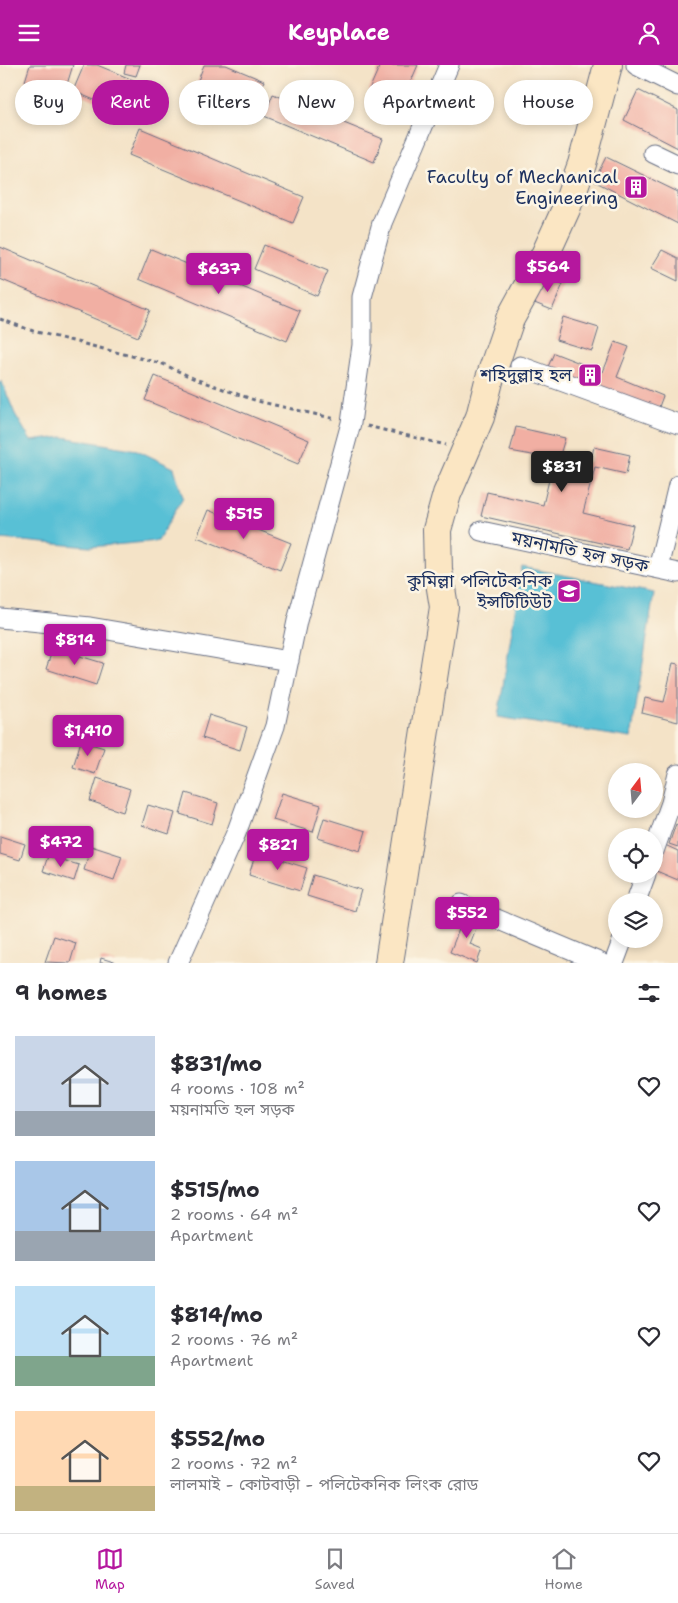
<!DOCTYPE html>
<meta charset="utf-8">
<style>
:root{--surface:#fff;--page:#f2f2f3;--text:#2b2b33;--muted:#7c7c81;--line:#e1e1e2;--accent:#b5179e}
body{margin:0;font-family:"Shantell Sans","Noto Sans Bengali",sans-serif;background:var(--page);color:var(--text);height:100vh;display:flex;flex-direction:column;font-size:19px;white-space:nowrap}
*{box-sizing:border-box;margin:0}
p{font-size:16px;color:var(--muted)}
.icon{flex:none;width:28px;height:28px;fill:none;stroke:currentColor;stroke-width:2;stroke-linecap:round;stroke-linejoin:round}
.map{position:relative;height:898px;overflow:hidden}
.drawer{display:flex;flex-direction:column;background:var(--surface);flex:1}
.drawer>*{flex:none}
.top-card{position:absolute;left:15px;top:15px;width:649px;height:45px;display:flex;gap:10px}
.needle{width:32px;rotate:16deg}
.tools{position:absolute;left:608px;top:698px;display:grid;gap:10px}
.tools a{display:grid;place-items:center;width:55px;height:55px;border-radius:50%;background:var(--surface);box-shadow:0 2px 8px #0003;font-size:25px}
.price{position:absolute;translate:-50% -42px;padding:0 11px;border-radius:5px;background:var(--accent);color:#fff;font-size:16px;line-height:32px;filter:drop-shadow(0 1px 2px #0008)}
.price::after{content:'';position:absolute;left:50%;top:30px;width:15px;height:11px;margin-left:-8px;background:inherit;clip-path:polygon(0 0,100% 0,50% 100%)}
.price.current{background:#222;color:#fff}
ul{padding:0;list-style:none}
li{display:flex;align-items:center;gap:15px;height:125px;padding:0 15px}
li span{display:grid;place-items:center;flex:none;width:140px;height:100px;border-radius:0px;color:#555}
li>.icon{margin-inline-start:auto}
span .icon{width:60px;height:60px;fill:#fffc;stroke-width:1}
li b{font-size:21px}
h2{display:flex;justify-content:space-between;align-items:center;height:60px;padding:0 15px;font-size:21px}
.pill{padding:0 18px;border-radius:22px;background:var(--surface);box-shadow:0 2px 8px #0003;font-size:18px;line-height:45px}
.pill.current{background:var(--accent);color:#fff}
header{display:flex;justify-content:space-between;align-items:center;height:65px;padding:0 15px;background:var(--accent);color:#fff;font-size:22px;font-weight:700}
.tabs{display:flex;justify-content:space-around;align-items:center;height:70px;border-top:1px solid var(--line);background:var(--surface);font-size:14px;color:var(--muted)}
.tabs a{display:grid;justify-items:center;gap:2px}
.tabs .current{color:var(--accent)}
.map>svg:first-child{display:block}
</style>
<header><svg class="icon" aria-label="menu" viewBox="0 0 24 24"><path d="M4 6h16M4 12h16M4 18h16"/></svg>Keyplace<svg class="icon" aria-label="person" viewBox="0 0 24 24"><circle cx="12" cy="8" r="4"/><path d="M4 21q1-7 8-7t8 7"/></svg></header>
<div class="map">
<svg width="678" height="898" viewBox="0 0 678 898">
<rect width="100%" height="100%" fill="#fcf5e5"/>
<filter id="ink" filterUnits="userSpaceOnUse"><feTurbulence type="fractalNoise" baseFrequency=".02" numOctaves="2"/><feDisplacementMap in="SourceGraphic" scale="10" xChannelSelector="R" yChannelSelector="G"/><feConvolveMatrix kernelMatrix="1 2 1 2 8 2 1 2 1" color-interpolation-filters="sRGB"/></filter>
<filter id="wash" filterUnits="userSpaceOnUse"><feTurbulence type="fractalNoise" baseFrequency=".0096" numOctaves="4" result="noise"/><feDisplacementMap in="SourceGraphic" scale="20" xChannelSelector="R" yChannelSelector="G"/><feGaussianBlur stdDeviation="1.12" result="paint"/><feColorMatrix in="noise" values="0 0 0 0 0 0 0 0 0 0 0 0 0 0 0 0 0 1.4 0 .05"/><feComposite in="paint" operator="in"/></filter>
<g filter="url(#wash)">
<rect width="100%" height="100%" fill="#f4e3c7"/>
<path fill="#58c0d5" stroke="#3a789a" d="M0 317H2L15 349 31 376 63 372 137 385 174 403 183 432 158 476 90 482 0 474Z
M522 502 654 528 631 673 498 652Z"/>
<g id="blocks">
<path fill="#f1afa3" d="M30 0H73L64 29 25 16Z
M84 0H97L138 17 125 48 73 26Z
M126 0H140L136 11 124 8Z
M204 0H226L264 16 251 46 195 23Z
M380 0H418L401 39 369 25Z
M638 25 678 45V83L624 55Z
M273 29 383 74 374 97 264 51Z
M140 63 304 132 293 158 129 90Z
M606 92 678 127V159L594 116Z
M264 180 328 206 317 231 254 204Z
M0 182 150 245 138 272 0 214Z
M151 184 300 246 287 276 139 214Z
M662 185 678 193V216L651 203Z
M544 210 563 219 552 245 532 237Z
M563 252 599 263 592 286 556 275Z
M615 277 629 282 617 312 663 331 657 347 547 304 554 288 603 307Z
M155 311 309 375 298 399 145 335Z
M516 362 565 373 560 390 590 398 594 382 630 390 626 409 595 402 583 448 633 460 627 484 481 451 487 427 543 440 554 394 510 386Z
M208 445 291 478 280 505 197 472Z
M53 583 103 598 96 620 46 604Z
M673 598 678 599V657L642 648 645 633 664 637Z
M209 650 247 662 240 685 202 673Z
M81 676 104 683 95 709 73 702Z
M97 713 130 724 123 747 90 736Z
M186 728 218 738 212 759 180 749Z
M282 728 321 740 313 767 273 755Z
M148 740 175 748 169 769 142 760Z
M324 753 366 766 360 786 318 773Z
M676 759 678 760V782L669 779Z
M0 771 25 779 20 795 0 789Z
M665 780 678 786V815L654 805Z
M91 781 122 791 114 815 84 805Z
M256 787 307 803 300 826 249 810Z
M48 791 79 800 74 816 43 806Z
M313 810 361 825 355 846 307 831Z
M466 847 480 853 470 879 482 884 477 898 450 887Z
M54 871 76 878 70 898 45 897Z
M101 893 117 898H100Z"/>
</g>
</g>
<g filter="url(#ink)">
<use href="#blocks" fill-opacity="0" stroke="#676e83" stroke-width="1"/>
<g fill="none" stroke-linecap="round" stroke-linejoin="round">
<g stroke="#676e83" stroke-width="21">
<path id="minor" d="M636 0 678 21
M653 88 678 100
M520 301 678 359
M481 466 678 508
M658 503 678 420
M0 553 90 562 289 596
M654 786 671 738 678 709
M636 836 646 809
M461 839 601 898
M178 898 237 766 275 661 297 556 351 358 362 280V232L382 158 449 0
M614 898 623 874"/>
</g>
<g stroke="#676e83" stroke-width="30">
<path id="secondary" d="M389 898 444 542 438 505 437 465 447 429 480 352 489 316 510 254 545 190 566 144 582 99 608 0"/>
</g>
<path stroke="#676e83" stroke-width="3" stroke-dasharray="4 4" stroke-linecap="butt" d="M0 254 33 266 163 299 195 314 257 336 336 354
M367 361 446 380"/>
<use href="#minor" stroke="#fff" stroke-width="19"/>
<use href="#secondary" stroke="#fbe6c3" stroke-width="28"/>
</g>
</g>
<defs>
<g id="building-square" transform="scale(1.25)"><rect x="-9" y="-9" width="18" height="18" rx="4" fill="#b5179e" stroke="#fcf5e5"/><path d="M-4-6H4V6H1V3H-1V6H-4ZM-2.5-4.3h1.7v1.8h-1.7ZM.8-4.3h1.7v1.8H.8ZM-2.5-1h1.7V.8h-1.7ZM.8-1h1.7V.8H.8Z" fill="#fff"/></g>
<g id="university-square" transform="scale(1.25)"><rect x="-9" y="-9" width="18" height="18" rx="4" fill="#b5179e" stroke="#fcf5e5"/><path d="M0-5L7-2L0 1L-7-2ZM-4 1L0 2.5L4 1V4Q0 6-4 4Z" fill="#fff"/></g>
</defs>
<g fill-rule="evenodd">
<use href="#building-square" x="636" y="122"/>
<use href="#building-square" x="590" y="310"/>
<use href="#university-square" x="569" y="526"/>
</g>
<g text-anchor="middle" stroke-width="5" stroke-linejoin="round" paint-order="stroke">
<g font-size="18" fill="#1b2f5e" stroke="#fcf5e5" text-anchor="end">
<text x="618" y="118">Faculty of Mechanical<tspan x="618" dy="21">Engineering</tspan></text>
<text x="572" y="316">শহিদুল্লাহ হল</text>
<text x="552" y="522">কুমিল্লা পলিটেকনিক<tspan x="552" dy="21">ইন্সটিটিউট</tspan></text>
</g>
<g font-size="18" fill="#1b2f5e" stroke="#fcf5e5">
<text transform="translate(580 487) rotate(12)" y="6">ময়নামতি হল সড়ক</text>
</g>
</g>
</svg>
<div class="tools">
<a><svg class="needle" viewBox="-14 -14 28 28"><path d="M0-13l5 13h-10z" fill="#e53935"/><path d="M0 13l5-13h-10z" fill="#7c7c81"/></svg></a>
<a><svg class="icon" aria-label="locate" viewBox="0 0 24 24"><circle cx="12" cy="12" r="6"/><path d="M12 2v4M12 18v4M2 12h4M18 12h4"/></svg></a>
<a><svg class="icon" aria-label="layers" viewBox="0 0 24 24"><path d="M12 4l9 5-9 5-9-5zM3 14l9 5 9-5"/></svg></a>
</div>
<b class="price" style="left:548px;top:228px">$564</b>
<b class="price" style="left:219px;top:230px">$637</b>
<b class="price current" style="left:562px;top:428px">$831</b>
<b class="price" style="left:244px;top:475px">$515</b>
<b class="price" style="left:75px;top:601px">$814</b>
<b class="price" style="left:88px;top:692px">$1,410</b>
<b class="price" style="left:61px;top:803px">$472</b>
<b class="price" style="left:278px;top:806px">$821</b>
<b class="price" style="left:467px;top:874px">$552</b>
<div class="top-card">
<a class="pill">Buy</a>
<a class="pill current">Rent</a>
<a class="pill">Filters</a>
<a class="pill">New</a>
<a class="pill">Apartment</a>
<a class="pill">House</a>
</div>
</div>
<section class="drawer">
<h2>9 homes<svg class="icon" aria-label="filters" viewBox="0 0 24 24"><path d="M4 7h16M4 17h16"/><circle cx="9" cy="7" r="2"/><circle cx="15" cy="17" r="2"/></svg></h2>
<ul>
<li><span style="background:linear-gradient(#c9d6e8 75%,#9aa5b1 0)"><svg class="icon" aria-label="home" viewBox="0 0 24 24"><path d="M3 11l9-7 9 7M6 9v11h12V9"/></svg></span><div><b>$831/mo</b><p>4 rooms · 108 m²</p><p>ময়নামতি হল সড়ক</p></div><svg class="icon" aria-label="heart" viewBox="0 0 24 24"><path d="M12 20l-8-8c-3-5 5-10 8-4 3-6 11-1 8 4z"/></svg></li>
<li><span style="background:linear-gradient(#a9c7e8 70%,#9aa5b1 0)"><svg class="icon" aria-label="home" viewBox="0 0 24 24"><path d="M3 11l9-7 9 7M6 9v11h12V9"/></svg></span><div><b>$515/mo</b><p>2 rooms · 64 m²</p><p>Apartment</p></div><svg class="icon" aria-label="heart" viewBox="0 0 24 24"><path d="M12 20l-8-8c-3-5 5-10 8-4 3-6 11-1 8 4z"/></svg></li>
<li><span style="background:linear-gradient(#bfe0f5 70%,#7fa58c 0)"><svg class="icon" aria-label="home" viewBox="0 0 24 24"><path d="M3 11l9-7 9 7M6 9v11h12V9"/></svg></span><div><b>$814/mo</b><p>2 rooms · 76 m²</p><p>Apartment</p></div><svg class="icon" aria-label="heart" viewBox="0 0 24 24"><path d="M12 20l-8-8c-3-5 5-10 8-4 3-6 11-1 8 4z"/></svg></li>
<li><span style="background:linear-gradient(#ffd9b3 75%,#c2b280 0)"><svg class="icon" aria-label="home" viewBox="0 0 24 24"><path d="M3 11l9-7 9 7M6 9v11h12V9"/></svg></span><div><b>$552/mo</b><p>2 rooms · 72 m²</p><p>লালমাই - কোটবাড়ী - পলিটেকনিক লিংক রোড</p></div><svg class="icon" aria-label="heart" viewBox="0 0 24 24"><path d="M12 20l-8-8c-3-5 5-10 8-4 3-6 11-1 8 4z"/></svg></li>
</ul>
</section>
<nav class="tabs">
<a class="current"><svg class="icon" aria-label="map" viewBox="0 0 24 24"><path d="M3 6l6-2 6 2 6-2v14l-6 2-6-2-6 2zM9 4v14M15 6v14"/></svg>Map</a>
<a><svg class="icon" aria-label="saved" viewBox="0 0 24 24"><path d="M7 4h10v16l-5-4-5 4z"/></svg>Saved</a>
<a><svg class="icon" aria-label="home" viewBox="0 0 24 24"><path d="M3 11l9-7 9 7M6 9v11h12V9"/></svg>Home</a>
</nav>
